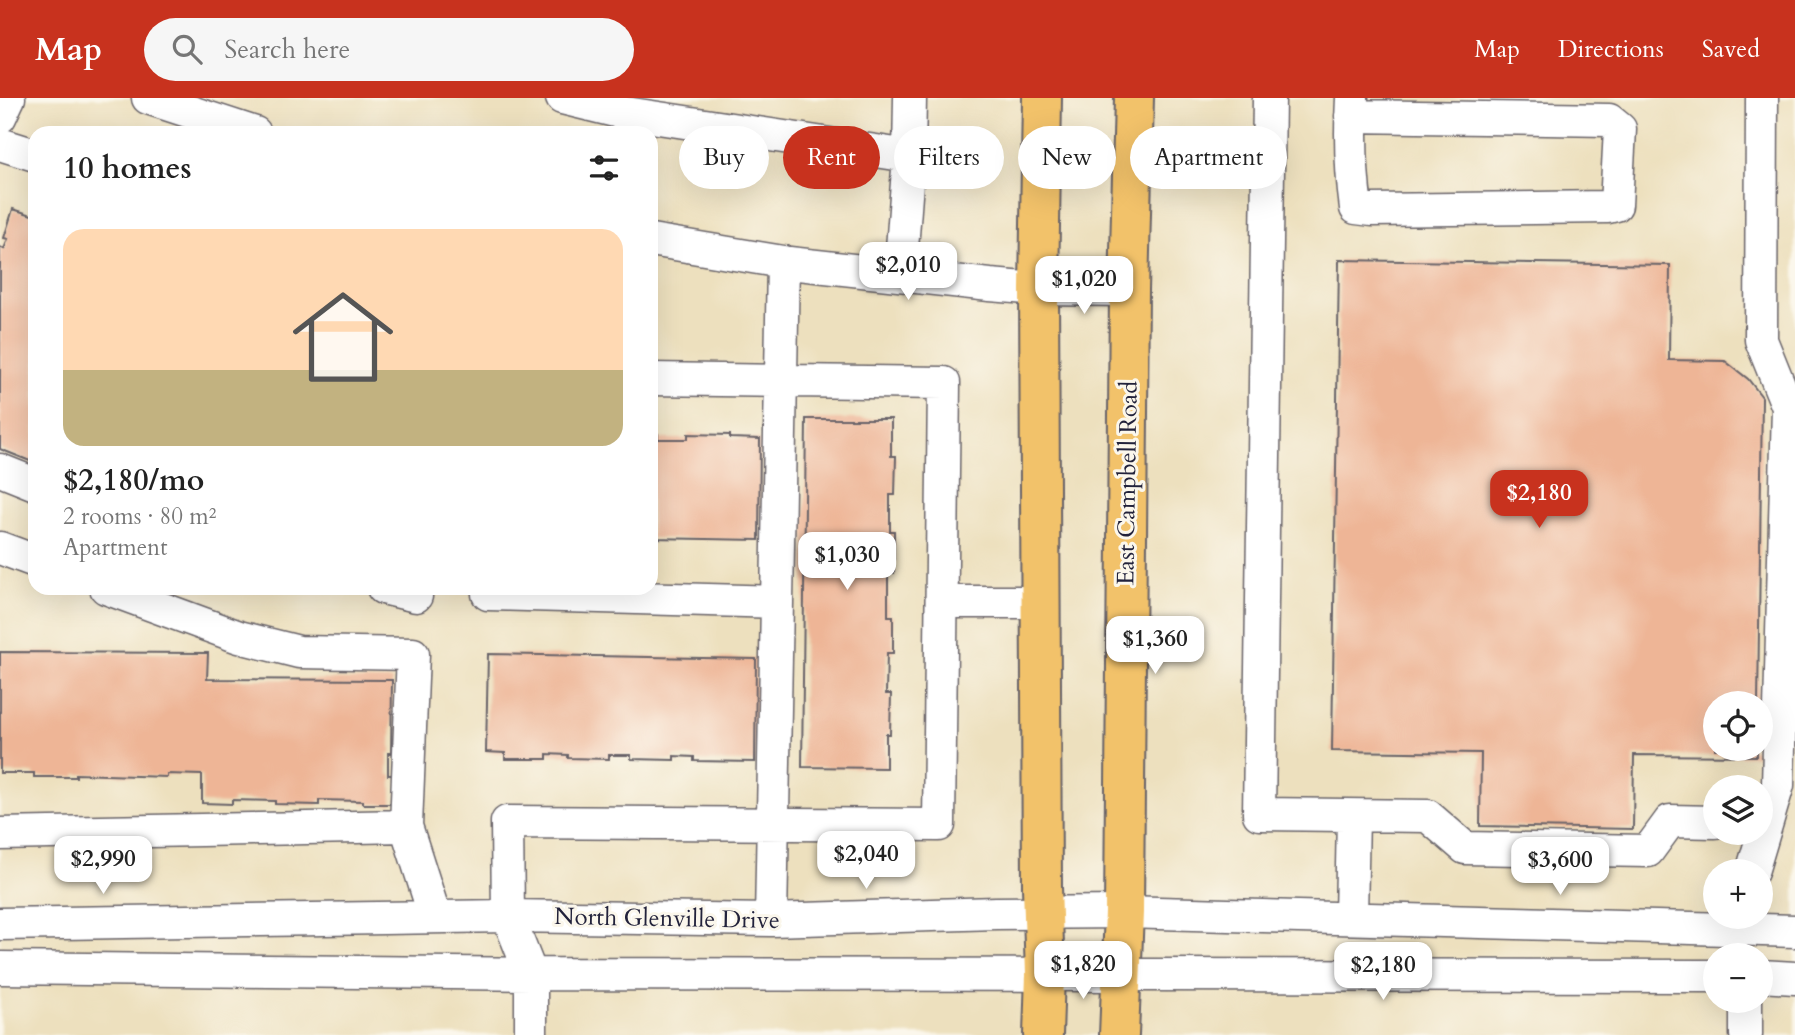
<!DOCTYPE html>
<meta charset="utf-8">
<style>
:root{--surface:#fff;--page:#f6f6f6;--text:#222;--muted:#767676;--accent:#c8321e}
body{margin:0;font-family:Cardo,serif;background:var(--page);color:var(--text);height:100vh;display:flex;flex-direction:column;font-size:26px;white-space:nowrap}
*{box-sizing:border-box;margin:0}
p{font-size:23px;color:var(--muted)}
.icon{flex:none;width:38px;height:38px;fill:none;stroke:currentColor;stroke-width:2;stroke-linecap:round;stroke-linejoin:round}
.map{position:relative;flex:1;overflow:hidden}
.details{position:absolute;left:28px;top:28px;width:630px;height:469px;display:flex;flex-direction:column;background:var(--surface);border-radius:21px;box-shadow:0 7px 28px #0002}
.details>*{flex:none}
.top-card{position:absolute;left:679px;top:28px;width:665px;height:63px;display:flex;gap:14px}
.fabs{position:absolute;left:1703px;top:593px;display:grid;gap:14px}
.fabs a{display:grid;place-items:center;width:70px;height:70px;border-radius:50%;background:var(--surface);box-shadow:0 7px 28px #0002;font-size:35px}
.price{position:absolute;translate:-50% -60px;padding:0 16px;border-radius:14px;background:#fff;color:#222;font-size:23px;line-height:46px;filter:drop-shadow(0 2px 4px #0008)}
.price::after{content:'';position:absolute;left:50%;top:42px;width:21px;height:16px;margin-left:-10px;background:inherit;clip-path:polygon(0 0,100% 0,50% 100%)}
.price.active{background:var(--accent);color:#fff}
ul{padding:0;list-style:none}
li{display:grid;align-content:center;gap:14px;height:371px;padding:0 35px}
li span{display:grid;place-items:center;height:217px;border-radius:21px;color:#555}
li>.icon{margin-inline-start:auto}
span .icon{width:126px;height:126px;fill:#fffc;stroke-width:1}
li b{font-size:30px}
h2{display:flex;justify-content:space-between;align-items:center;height:84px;padding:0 35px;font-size:30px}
.chip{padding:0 24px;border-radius:32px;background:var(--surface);box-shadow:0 7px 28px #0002;font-size:24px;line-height:63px}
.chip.active{background:var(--accent);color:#fff}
header{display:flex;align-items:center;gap:42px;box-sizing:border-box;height:98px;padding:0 35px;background:var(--accent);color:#fff}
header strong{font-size:33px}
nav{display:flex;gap:38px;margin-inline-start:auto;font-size:24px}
.search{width:490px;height:63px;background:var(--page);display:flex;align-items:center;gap:18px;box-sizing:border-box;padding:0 24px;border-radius:38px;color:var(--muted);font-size:26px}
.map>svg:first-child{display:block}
</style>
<header>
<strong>Map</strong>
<div class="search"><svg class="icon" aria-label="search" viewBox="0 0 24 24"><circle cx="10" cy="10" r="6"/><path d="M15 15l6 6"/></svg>Search here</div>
<nav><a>Map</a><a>Directions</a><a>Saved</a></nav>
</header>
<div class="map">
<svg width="1795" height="937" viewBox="0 0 1795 937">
<rect width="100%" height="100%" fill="#fbf7ec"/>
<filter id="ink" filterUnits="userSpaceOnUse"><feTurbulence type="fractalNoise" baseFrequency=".0143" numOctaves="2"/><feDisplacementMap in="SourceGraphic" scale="14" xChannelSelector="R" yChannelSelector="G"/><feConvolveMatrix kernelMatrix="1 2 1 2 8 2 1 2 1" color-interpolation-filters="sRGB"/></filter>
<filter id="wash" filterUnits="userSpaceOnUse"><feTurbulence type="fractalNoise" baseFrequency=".00686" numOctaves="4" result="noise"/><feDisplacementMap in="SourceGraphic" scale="28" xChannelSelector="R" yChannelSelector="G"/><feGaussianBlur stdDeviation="1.57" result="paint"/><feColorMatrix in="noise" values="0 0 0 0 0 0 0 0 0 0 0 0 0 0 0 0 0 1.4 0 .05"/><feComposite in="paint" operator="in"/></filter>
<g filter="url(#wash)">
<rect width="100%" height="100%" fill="#ede0be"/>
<g id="blocks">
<path fill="#eeb596" d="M13 111 35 118V365L0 351V149L4 151 8 141 4 140Z
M1339 162 1670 167 1669 262 1725 263 1748 281 1762 299 1758 606H1715V651H1757V658L1634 657 1633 731 1480 728 1481 655 1332 653Z
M806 321H891V358H896L895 397H890V433H894V475H888V518H893V555H887L886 596H891L890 636H886V670L802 669Z
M651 336H658V341H688V336L730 337V340L760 341 759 442 651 440Z
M0 554 208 555 207 581 392 582 391 655H388V677H392V706H363V703L319 702V707L275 706V703L232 702V706L202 705V677L167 676V679L76 676V679H34V675H0Z
M488 556 756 561 755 664 694 663V659L674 658V662L631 661V657H609V661L568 660V657L547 656V661H505V655L486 654Z"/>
</g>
</g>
<g filter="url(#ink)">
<use href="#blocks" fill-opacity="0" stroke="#696469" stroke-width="2"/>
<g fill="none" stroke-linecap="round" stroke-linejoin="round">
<g stroke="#696469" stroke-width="35">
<path id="minor" d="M148 0 255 35
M562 0 619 14 909 58 910 0
M1269 0 1259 716 1428 718 1465 750 1648 753 1670 723 1715 724
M1351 18 1609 22 1620 31 1616 107 1608 109 1372 112 1356 110C1351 74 1350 36 1352 0
M0 19 9 0
M0 46 35 57
M651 142 789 165 990 187 1039 191 1129 192
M900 177 909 58
M0 372 35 386
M0 450 35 463
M383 490 416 498V490
M488 490V496L777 504 771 822
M777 504 783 164
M942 504H1041
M406 728 435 819
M0 736 406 728 413 556 299 554 239 539 106 490
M1752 774 1778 687 1788 309 1761 242 1762 0
M1351 819 1353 718
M0 826 508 818 771 822 996 815 1124 814 1795 833
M0 870 531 876 1715 878
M1760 878 1795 880
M1746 903V937
M531 937V876L508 818 507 724 939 727 944 285 651 281"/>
</g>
<g stroke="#696469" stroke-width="42">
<path id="major" d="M1042 0 1039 191 1042 789 1045 876 1043 937
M1119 937 1124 814 1129 192 1134 0"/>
</g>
<use href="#minor" stroke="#fff" stroke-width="32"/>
<use href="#major" stroke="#f2c26a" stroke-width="38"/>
</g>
</g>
<g text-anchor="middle" stroke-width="6" stroke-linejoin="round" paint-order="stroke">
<g font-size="24" fill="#22223b" stroke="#fbf7ec">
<text transform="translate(1127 385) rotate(-89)" y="8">East Campbell Road</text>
<text transform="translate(667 820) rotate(1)" y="8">North Glenville Drive</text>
</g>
</g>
</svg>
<div class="fabs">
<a><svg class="icon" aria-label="locate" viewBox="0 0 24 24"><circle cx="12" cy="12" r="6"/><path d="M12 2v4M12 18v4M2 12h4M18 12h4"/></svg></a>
<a><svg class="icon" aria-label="layers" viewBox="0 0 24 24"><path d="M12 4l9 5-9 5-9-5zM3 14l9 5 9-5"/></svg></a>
<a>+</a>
<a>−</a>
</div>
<b class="price" style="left:908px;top:204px">$2,010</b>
<b class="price" style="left:1084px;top:218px">$1,020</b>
<b class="price active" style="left:1539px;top:432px">$2,180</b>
<b class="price" style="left:847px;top:494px">$1,030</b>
<b class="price" style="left:1155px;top:578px">$1,360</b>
<b class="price" style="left:866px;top:793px">$2,040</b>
<b class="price" style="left:103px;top:798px">$2,990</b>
<b class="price" style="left:1560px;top:799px">$3,600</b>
<b class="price" style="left:1083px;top:903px">$1,820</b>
<b class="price" style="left:1383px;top:904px">$2,180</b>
<div class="top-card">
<a class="chip">Buy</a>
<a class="chip active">Rent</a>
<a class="chip">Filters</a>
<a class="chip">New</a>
<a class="chip">Apartment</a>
</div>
<section class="details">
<h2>10 homes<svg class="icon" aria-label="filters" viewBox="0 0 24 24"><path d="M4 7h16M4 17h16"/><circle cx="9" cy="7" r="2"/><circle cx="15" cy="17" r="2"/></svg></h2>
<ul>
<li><span style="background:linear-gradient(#ffd9b3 65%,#c2b280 0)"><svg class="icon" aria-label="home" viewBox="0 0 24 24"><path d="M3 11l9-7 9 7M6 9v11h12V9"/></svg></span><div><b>$2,180/mo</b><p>2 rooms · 80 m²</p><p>Apartment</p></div></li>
</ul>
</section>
</div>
